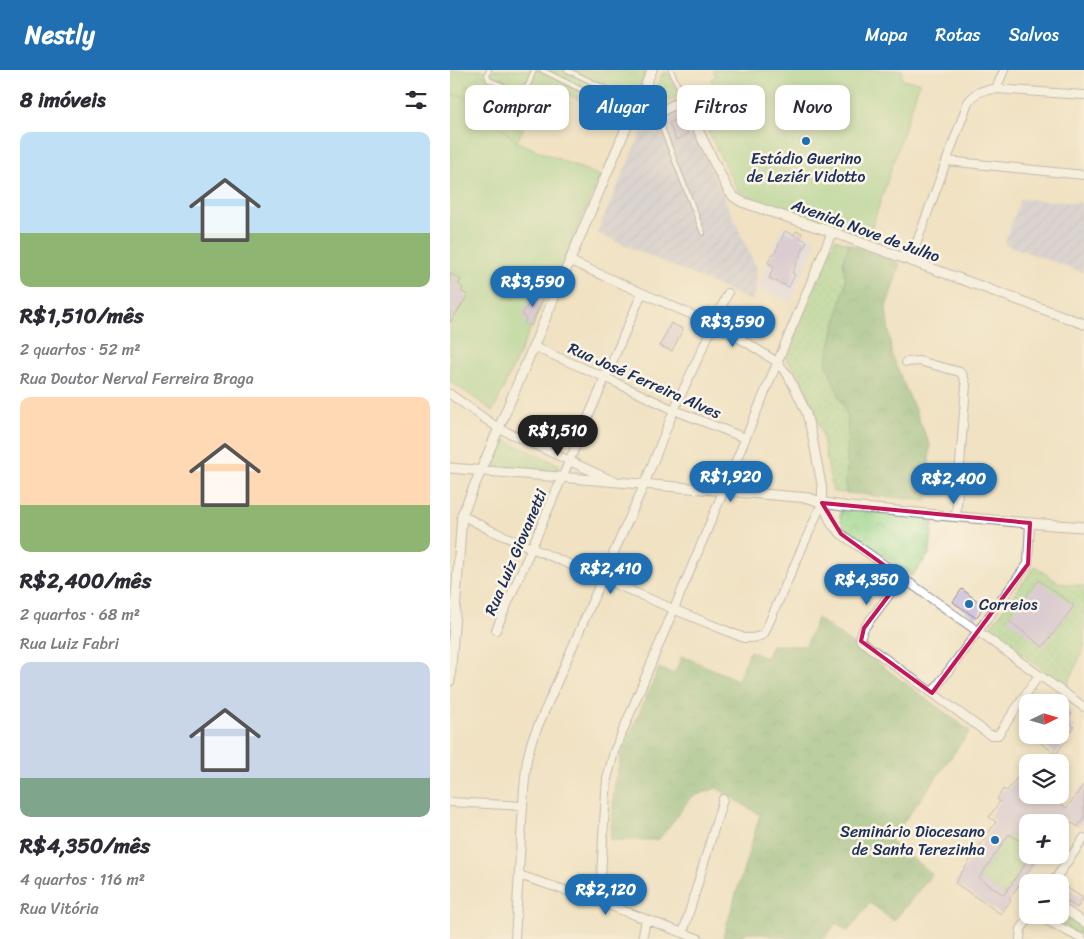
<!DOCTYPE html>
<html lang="pt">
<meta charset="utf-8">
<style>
:root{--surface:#fff;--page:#f7f7f7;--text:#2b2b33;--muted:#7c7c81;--accent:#1f6fb2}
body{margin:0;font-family:Sriracha,sans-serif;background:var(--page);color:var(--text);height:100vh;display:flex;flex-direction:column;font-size:19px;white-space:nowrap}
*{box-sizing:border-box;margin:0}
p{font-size:16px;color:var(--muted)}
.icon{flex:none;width:28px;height:28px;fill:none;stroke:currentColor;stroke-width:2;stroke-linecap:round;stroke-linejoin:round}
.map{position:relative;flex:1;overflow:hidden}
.drawer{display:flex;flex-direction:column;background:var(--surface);width:450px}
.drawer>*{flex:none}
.hud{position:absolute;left:15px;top:15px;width:475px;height:45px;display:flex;gap:10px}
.needle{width:32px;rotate:85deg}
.fabs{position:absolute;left:569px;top:624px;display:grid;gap:10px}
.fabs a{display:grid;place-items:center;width:50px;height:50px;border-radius:10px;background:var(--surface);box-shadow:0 2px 8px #0003;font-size:25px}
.price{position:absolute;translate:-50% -42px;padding:0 11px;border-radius:18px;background:var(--accent);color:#fff;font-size:16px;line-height:32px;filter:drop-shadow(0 1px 2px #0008)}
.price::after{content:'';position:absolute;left:50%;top:30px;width:15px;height:11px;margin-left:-8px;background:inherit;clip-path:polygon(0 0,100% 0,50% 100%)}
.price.selected{background:#222;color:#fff}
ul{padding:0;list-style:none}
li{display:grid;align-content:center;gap:10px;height:265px;padding:0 20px}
li span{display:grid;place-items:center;height:155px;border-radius:10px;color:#555}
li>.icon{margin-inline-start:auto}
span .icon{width:90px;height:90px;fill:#fffc;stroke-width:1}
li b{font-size:21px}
h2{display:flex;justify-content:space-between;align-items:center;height:60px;padding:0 20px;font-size:21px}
.chip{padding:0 18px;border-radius:10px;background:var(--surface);box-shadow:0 2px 8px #0003;font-size:18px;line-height:45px}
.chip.selected{background:var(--accent);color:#fff}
header{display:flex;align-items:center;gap:30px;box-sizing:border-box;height:70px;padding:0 25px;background:var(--accent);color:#fff}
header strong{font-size:24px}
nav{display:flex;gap:28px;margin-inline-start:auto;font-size:18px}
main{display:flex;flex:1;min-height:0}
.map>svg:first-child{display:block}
</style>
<header>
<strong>Nestly</strong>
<nav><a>Mapa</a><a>Rotas</a><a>Salvos</a></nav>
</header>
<main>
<section class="drawer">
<h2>8 imóveis<svg class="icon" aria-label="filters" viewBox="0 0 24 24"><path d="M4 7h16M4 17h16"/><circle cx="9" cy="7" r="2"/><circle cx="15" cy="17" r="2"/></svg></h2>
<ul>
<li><span style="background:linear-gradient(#bfe0f5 65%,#8fb573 0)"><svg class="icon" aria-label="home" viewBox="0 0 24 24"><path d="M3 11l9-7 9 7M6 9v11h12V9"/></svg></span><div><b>R$1,510/mês</b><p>2 quartos · 52 m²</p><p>Rua Doutor Nerval Ferreira Braga</p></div></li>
<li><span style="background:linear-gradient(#ffd9b3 70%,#8fb573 0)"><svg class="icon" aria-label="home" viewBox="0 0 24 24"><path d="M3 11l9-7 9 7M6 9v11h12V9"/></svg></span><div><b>R$2,400/mês</b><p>2 quartos · 68 m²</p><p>Rua Luiz Fabri</p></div></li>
<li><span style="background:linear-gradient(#c9d6e8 75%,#7fa58c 0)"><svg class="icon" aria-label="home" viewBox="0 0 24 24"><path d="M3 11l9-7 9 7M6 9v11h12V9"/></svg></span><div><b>R$4,350/mês</b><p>4 quartos · 116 m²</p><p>Rua Vitória</p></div></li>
</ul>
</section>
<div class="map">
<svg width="634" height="869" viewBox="0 0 634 869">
<defs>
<pattern id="industrial-furrows" width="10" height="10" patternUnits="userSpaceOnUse" patternTransform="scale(1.25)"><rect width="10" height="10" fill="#c0c2dd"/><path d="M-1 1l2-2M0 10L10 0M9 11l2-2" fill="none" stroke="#a4a7c0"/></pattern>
<pattern id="grass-dots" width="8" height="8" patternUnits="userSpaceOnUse" patternTransform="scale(1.25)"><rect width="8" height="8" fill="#98d489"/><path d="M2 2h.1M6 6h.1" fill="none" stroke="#82b679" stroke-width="1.8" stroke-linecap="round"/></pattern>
<pattern id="forest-crowns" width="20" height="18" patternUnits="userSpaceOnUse" patternTransform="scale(1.25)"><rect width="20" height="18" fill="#7ab675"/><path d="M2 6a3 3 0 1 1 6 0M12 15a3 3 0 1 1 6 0" fill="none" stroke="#639463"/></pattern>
<pattern id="park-crowns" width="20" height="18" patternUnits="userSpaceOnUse" patternTransform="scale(1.25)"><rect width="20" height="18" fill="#98d489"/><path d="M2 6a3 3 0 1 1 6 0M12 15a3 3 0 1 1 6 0" fill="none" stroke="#82b679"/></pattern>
</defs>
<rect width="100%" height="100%" fill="#fcf5e5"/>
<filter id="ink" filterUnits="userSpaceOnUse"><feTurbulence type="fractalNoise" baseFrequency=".02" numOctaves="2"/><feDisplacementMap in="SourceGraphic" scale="10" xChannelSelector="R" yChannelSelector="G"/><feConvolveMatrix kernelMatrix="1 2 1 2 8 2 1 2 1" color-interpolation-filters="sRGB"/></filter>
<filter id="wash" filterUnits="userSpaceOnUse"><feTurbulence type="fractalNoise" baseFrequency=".0096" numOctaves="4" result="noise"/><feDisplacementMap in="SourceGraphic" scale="20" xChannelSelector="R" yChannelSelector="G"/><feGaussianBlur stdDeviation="1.12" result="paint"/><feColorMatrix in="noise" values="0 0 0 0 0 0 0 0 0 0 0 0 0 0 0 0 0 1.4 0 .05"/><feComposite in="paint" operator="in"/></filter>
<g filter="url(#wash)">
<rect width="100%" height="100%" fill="#f0e2c3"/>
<path fill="#d9d7f8" d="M333 156 363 168 365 170V174L340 232 308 218Z"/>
<path fill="url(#industrial-furrows)" d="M232 38 307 199 306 218 302 231 147 163 194 56 199 52 203 53 208 57 215 54 212 47Z
M570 129 634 133V203L554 174Z"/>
<path fill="url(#grass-dots)" stroke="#5a8274" d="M385 169 399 174 393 192 396 211 376 293 398 347 396 423 383 422 372 364 364 340 348 304 335 288Z
M585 496 609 513 634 516V578L617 616 538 560Z
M559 764 577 776 578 785H581L554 825 529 808Z"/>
<path fill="url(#forest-crowns)" stroke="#4a726a" d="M399 174 450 194 436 238 442 286 480 375 477 431 396 423 398 347 376 293 396 211 393 192Z
M367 548 520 661 440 771 482 804 444 851 420 833 398 861 386 853 374 869H346L298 862C289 867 284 869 273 867L310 745 267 718 241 727 218 758 208 770H160L165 711 172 682 209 598 224 604 232 586 288 610 300 581 316 588 322 575 356 576Z"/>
<path fill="url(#park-crowns)" stroke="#5a8274" d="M0 0H197L175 49 93 14 67 72 16 27 0 24Z
M215 2 219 4 230 26 206 37 202 25 212 4Z
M50 368 110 395 107 402 38 396Z
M392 438 484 446 479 484 462 506 394 457 390 447Z
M610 841 634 857V867L597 845H610Z"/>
<path fill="#98d489" stroke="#5a8274" d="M263 0H452V10L470 12 418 169 298 126 288 121 241 28 264 17 261 9 266 6Z
M0 24 16 27 67 72 150 106 120 175 115 191 106 203 43 341 0 311Z"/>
<g id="blocks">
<path fill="#c1b2e2" d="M230 48 238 64 226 70 219 53Z
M335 161 344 165 346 161 352 163 350 168 357 171 342 203 345 204 339 217 319 208 324 196 318 193 322 184 324 185Z
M0 203 11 210 8 214 13 218 11 221 18 225 0 253Z
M84 221 94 226 81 256 74 253 76 249 74 248 75 246 72 245Z
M221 253 233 259 222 281 210 276Z
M589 510 624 536 593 577 558 550Z
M512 519 534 536 526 548 503 532Z
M610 635 622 644 617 651 624 657 616 667 618 668 606 684 580 665H610Z
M569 705 578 711V725H598L617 738 634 714V748L628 757 615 748 612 752H578V776L559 764 529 808 554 825 581 785H590L559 829 561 830 551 844 505 813 546 752 539 747 550 731 547 729 553 719 557 721Z
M613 815 633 828 627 838 610 826V820Z"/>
</g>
</g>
<g filter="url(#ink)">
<use href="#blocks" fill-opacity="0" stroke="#868890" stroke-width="1"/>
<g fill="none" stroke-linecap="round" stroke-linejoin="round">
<g stroke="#868890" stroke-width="6">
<path id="service" d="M39 0 37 5 39 10 68 22C79 21 80 9 84 0
M92 0 182 45
M117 0 188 34
M221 0 231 22
M206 44 211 55 253 163"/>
</g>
<g stroke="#868890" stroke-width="10">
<path id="minor" d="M546 19 554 0
M497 91 634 105
M460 191 518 32C527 21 532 20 546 19L634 25
M84 277 154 307 224 340 295 368
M456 292 469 291 510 302 513 306 516 315 506 447
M0 324 48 358 161 410
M372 433 382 455 391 464 634 637
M12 445 40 460 223 539 294 568C302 568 307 568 314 564L372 433V417L362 365 356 342 347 323 337 304 327 292 294 271 265 255 120 191
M452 508 414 558 410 568 411 571 540 665H548L589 605
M46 560 192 223
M482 623 578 494 580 453
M0 732 73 736
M69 805 150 832 249 869
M603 812 634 768
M150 832 153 767 157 709 164 682 382 162
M610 836 634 853
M587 845 632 869
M233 863 273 729
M65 869 74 719 77 689 82 670 152 509 194 415 224 340 278 223
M192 869 196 850
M570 869 571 859 581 845"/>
</g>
<g stroke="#868890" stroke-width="11">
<path id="tertiary" d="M183 46 198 43 206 44 229 32 232 33 236 36 278 120 284 127 292 132 324 143 382 162 634 254
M0 398 359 428C385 438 419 438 446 441 509 447 571 453 634 457
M0 611 12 445 176 58 183 46 202 0"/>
</g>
<use href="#service" stroke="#fff" stroke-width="4"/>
<use href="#minor" stroke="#fff" stroke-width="8"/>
<use href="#tertiary" stroke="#fff" stroke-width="9"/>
</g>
</g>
<path d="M0 0H634V869H0ZM372 433 580 453 578 494 482 623 411 571 414 558 452 508 391 464Z" fill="#f0e2c3" fill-opacity=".55" fill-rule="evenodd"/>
<path fill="none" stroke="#c2185b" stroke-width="4" stroke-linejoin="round" d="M372 433 580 453 578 494 482 623 411 571 414 558 452 508 391 464Z"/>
<g fill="#1f6fb2" stroke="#fcf5e5" stroke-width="2">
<circle cx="356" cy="71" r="5"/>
<circle cx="519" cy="534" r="5"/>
<circle cx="545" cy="770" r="5"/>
</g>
<g text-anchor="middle" stroke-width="5" stroke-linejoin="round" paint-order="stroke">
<g font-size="16" fill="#1b2f5e" stroke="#fcf5e5">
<text x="356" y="94">Estádio Guerino<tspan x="356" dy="18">de Leziér Vidotto</tspan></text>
<text x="529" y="540" text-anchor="start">Correios</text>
<text x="535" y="767" text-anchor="end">Seminário Diocesano<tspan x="535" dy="18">de Santa Terezinha</tspan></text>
</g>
<g font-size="16" fill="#1b2f5e" stroke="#fcf5e5">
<text transform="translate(416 160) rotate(20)" y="6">Avenida Nove de Julho</text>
<text transform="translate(195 310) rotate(24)" y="6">Rua José Ferreira Alves</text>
<text transform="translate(65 482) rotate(-67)" y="6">Rua Luiz Giovanetti</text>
</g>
</g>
</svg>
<div class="fabs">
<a><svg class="needle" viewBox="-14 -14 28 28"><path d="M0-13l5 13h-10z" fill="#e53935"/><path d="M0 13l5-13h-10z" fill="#7c7c81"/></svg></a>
<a><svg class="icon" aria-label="layers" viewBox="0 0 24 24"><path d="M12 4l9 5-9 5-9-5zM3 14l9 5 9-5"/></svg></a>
<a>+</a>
<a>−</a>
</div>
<b class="price" style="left:83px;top:238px">R$3,590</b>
<b class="price" style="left:283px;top:278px">R$3,590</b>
<b class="price selected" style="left:108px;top:387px">R$1,510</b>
<b class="price" style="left:281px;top:433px">R$1,920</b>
<b class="price" style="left:504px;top:435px">R$2,400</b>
<b class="price" style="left:161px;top:525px">R$2,410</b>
<b class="price" style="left:417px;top:536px">R$4,350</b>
<b class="price" style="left:156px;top:846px">R$2,120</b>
<div class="hud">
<a class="chip">Comprar</a>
<a class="chip selected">Alugar</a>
<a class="chip">Filtros</a>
<a class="chip">Novo</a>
</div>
</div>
</main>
